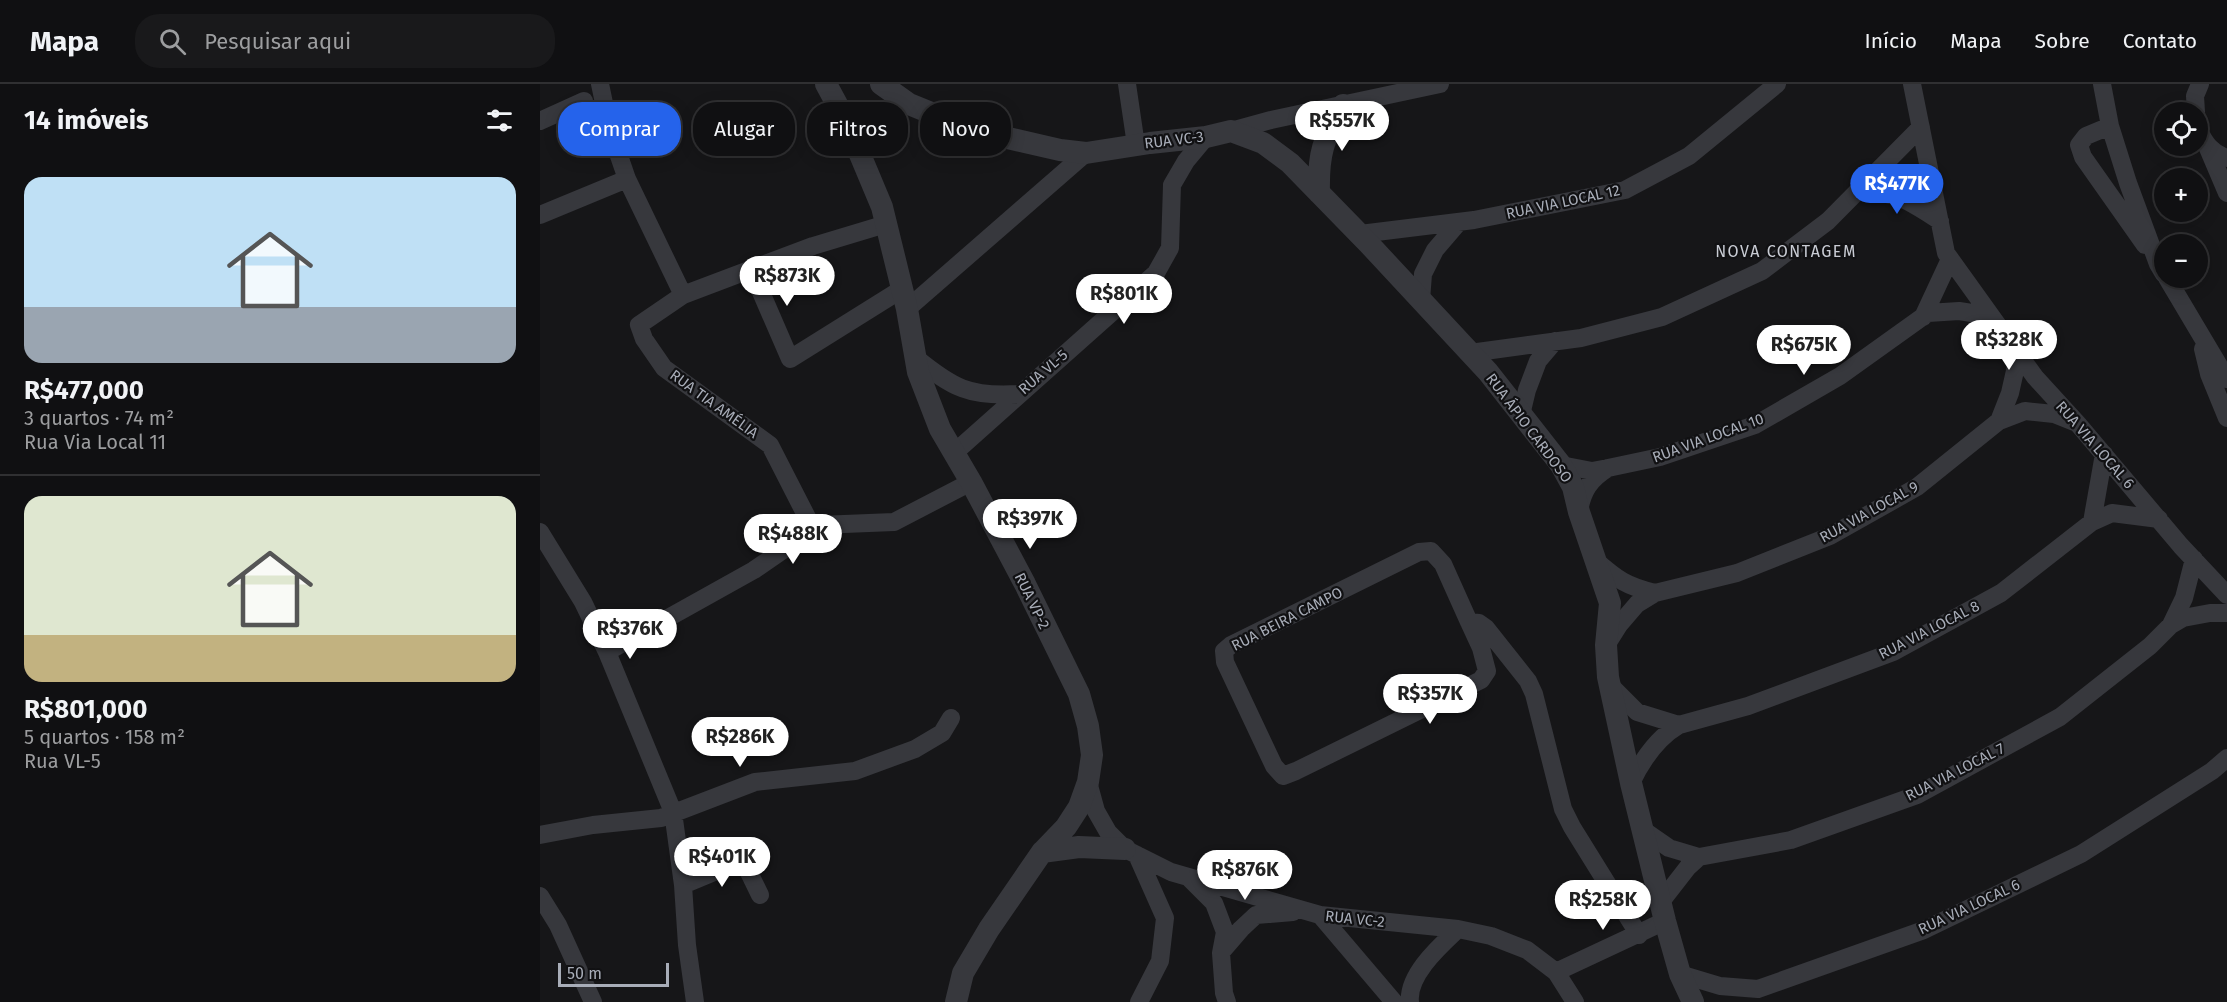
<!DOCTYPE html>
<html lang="pt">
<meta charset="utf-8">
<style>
:root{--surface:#101012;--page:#19191b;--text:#f1f3f6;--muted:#9c9d9f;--line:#303032;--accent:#2563eb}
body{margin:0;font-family:"Fira Sans",sans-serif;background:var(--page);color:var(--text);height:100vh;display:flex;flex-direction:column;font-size:22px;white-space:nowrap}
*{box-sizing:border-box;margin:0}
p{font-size:20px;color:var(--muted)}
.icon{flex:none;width:33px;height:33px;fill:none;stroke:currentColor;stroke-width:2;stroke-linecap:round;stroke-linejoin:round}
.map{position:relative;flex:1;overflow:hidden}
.panel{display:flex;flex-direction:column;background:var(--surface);width:540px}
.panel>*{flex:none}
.banner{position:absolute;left:18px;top:18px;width:570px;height:54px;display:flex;gap:12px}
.buttons{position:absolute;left:1614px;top:18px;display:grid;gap:12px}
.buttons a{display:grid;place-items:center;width:54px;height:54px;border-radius:50%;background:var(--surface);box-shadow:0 3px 15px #0003,0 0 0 2px var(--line);font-size:30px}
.scale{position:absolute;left:18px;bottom:15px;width:111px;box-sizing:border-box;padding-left:6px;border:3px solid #a8adb8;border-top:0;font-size:16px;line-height:21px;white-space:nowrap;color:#a8adb8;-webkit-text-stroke:4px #111113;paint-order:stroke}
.price{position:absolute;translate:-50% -51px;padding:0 14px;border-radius:21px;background:#fff;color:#222;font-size:20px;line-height:39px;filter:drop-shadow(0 2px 3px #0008)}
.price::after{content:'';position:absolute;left:50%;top:36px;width:18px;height:14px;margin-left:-9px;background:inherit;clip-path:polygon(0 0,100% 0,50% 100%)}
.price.selected{background:var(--accent);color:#fff}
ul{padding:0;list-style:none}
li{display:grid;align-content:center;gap:12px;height:318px;padding:0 24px}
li+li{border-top:2px solid var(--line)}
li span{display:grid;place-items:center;height:186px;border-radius:18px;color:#555}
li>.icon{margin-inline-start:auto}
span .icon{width:108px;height:108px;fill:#fffc;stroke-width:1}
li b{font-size:26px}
h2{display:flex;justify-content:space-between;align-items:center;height:72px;padding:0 24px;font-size:26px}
.chip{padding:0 21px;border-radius:24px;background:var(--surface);box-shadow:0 3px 15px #0003,0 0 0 2px var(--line);font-size:21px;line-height:54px}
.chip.selected{background:var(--accent);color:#fff}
header{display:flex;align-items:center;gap:36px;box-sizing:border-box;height:84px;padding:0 30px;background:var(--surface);border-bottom:2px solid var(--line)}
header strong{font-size:28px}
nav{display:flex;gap:33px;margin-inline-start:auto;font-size:21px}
.search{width:420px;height:54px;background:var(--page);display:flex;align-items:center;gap:15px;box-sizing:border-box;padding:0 21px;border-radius:24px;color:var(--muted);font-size:22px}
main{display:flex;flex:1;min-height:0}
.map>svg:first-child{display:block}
</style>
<header>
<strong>Mapa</strong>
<div class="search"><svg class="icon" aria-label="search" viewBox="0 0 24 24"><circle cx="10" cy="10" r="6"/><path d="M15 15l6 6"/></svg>Pesquisar aqui</div>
<nav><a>Início</a><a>Mapa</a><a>Sobre</a><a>Contato</a></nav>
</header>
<main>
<section class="panel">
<h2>14 imóveis<svg class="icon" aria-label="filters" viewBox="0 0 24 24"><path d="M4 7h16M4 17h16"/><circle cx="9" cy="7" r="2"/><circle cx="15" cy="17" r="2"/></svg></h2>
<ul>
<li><span style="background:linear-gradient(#bfe0f5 70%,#9aa5b1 0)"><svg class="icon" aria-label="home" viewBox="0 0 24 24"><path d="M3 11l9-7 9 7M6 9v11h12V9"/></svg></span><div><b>R$477,000</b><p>3 quartos · 74 m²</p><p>Rua Via Local 11</p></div></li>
<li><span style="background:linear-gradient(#dfe7d0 75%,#c2b280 0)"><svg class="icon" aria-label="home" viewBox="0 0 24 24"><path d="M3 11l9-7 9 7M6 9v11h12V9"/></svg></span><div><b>R$801,000</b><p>5 quartos · 158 m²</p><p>Rua VL-5</p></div></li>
</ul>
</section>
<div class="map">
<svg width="1687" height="918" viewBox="0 0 1687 918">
<rect width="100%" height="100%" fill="#161618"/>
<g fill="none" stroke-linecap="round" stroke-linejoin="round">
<path stroke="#37383d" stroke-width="18" d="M60 0 69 43 87 95 143 211
M587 0 596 61
M1372 0 1406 169 1495 293 1538 340 1641 462 1687 511
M1562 0 1570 42 1588 99 1618 180 1624 190
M1656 28 1655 12 1660 0
M0 37 44 17
M1570 42 1546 52 1539 61 1543 73 1605 161
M1658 45C1665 59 1671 69 1687 74
M691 47 731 36 900 0
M1667 62 1687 109
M1319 106C1359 109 1367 116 1400 137
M0 131 87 95
M820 150 934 136 1085 106 1149 72 1237 0
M211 185 250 275 362 205
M1627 194 1687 295
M881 216 883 190 895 166 919 138
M367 225 546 69
M1383 233 1410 175
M1663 265 1669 290 1687 334
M930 269 1041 254 1122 233 1222 187 1288 137 1381 43
M376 274C413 304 429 313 478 310
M981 331 987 306 998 277 1015 257
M1459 337 1470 309 1479 269
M414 369 616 189 630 164 632 101 646 77 666 53
M1021 381 1052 387 1068 384 1120 373 1215 341 1300 292 1388 229 1419 227 1451 232
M1039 428C1042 407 1050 395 1068 384
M1552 438 1564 370
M273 445 230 361 124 284 104 255 99 241 143 211 273 162 346 140
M0 448 43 518 67 568 133 728 143 801 147 861 155 918
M1055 476C1078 496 1086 502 1115 509
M929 538 941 564 947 587 941 596 756 687 743 692 734 682 685 578 684 567 691 561 879 468 891 467 903 480 929 538 939 539 946 544 988 597 994 610 1023 725 1032 743 1099 851
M1631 541 1644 514 1654 475
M1067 560 1079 541 1097 520 1115 509 1197 489 1290 452 1377 403 1459 337 1485 327 1514 330 1534 338
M67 568 214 486 279 441 354 438 431 398
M1070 601 1097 628 1139 641 1208 622 1353 568 1461 509 1552 438 1572 429 1619 435
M548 698 556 727 568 748 585 765 631 788 780 831 918 845 951 852 987 866 1016 888 1035 918
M1091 699C1102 676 1117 654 1139 641
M1103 746 1129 764 1159 773 1251 756 1377 711 1520 633 1610 562 1631 541 1643 534 1670 529H1687
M0 751 53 741 121 734 215 698 315 687 375 665 402 649 411 634
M597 771 625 834 620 877 599 918
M650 795 674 819 685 848 681 869 684 909 687 918
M143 801 203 776 220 811
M0 812 18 841 53 918
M1120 819 1148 783 1159 773
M780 831 854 918
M682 867 701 845 716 831 753 828
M1016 888 1125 837
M1140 890 1180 902 1218 905 1384 846 1541 770 1672 687 1687 674
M870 918C867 891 900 862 918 845"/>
<path stroke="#37383d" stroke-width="22" d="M286 0 306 37 342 123 367 225 378 288 400 345 431 398 485 500 539 610 548 642 552 671 548 698 539 723 526 743 502 768 449 845 423 889 416 918
M341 0 369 20 433 46 520 66 546 69 610 59 666 53 691 47 723 59 750 79 828 159 948 288 1021 381 1033 403 1039 428 1070 519 1066 561 1068 593 1091 699 1125 837 1140 890 1153 918
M779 109C778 68 783 57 803 21
M502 768 539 763 585 765"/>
</g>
<g text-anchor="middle" stroke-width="4.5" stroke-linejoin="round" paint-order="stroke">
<g font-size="15" fill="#a8adb8" stroke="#111113">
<text transform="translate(634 56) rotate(-7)" y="5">RUA VC-3</text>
<text transform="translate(1023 118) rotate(-12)" y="5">RUA VIA LOCAL 12</text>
<text transform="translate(503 288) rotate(-41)" y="5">RUA VL-5</text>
<text transform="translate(174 320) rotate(36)" y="5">RUA TIA AMÉLIA</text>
<text transform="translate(989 344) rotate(53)" y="5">RUA ÁPIO CARDOSO</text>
<text transform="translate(1168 354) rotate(-20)" y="5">RUA VIA LOCAL 10</text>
<text transform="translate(1555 361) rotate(49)" y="5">RUA VIA LOCAL 6</text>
<text transform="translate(1329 428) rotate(-29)" y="5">RUA VIA LOCAL 9</text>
<text transform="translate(492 517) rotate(64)" y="5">RUA VP-2</text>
<text transform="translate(747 535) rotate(-27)" y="5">RUA BEIRA CAMPO</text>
<text transform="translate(1389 546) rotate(-27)" y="5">RUA VIA LOCAL 8</text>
<text transform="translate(1415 688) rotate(-27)" y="5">RUA VIA LOCAL 7</text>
<text transform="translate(1429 823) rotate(-25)" y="5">RUA VIA LOCAL 6</text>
<text transform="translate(815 835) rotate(6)" y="5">RUA VC-2</text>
</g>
<g font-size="16" letter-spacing="1.5" fill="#c9ccd4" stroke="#111113">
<text x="1246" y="173">NOVA CONTAGEM</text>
</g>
</g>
</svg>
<div class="buttons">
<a><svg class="icon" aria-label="locate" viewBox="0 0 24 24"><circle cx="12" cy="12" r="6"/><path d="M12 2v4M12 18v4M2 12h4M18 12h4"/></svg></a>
<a>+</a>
<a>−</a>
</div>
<div class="scale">50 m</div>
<b class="price" style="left:802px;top:68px">R$557K</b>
<b class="price selected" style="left:1357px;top:131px">R$477K</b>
<b class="price" style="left:247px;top:223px">R$873K</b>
<b class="price" style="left:584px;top:241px">R$801K</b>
<b class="price" style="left:1469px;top:287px">R$328K</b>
<b class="price" style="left:1264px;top:292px">R$675K</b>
<b class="price" style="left:490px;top:466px">R$397K</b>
<b class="price" style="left:253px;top:481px">R$488K</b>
<b class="price" style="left:90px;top:576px">R$376K</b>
<b class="price" style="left:890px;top:641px">R$357K</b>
<b class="price" style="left:200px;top:684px">R$286K</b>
<b class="price" style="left:182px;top:804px">R$401K</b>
<b class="price" style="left:705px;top:817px">R$876K</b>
<b class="price" style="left:1063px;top:847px">R$258K</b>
<div class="banner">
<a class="chip selected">Comprar</a>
<a class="chip">Alugar</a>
<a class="chip">Filtros</a>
<a class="chip">Novo</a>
</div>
</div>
</main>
